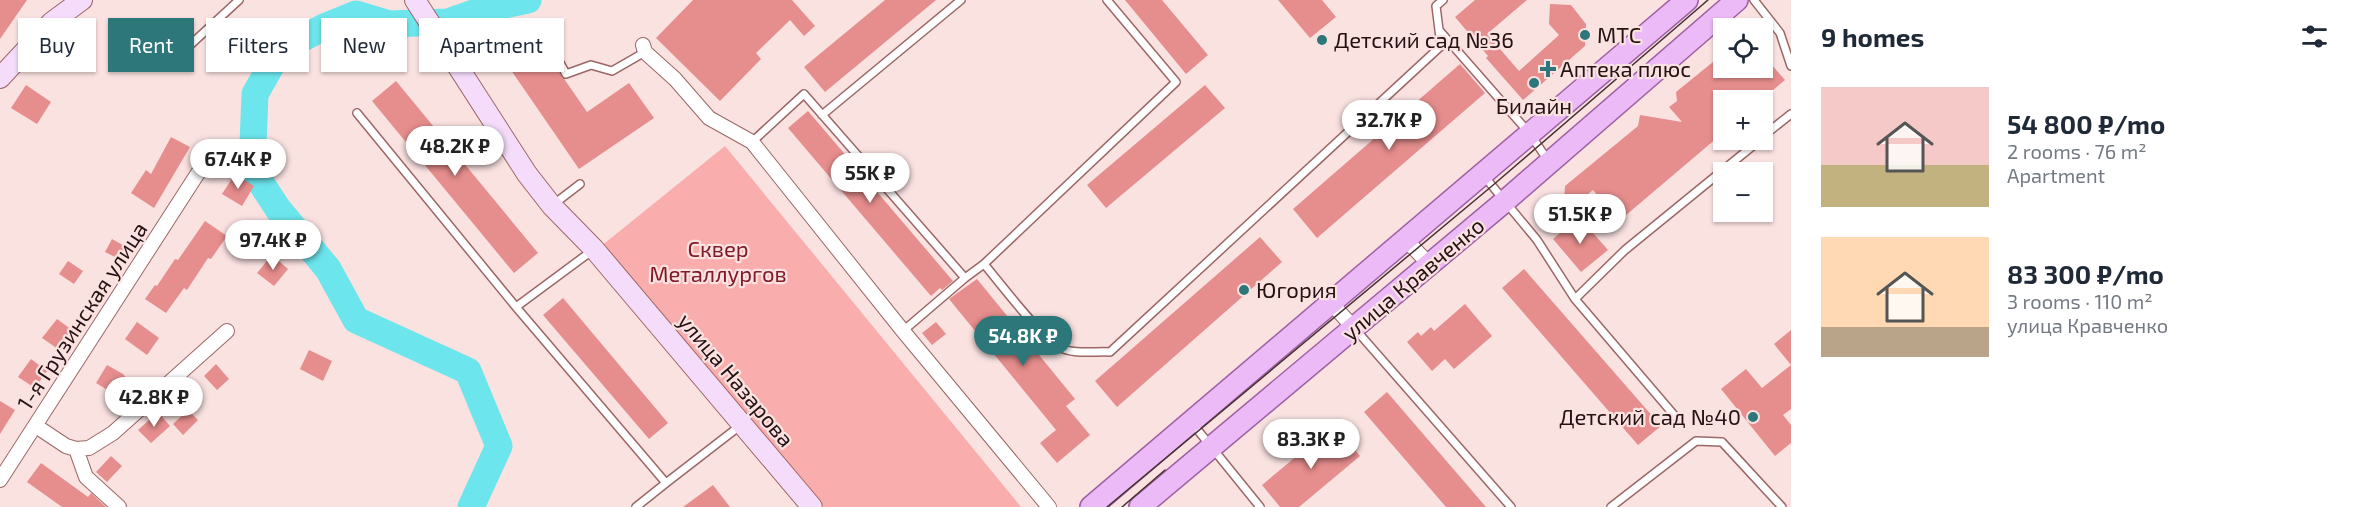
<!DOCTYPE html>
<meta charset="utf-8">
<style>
:root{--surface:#fff;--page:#f2f2f3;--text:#1f2937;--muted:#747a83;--accent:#2d777b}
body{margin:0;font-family:"Exo 2",sans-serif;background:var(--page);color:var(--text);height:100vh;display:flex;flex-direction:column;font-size:22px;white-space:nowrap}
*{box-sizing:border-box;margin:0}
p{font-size:20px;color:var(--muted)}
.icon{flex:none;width:33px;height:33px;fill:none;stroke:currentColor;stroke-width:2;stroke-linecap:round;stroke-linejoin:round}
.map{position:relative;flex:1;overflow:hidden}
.panel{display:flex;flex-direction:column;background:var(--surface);width:570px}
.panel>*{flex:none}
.top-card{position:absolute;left:18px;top:18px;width:570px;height:54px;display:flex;gap:12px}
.controls{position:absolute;left:1713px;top:18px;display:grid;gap:12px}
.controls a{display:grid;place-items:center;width:60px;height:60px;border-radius:0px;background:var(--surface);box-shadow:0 2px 4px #0004;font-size:30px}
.price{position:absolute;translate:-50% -51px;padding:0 14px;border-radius:21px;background:#fff;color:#222;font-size:20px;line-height:39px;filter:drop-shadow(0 2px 3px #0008)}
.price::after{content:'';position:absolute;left:50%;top:36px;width:18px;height:14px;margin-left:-9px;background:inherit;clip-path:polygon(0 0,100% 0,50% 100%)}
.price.current{background:var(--accent);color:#fff}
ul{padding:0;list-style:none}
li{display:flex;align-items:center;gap:18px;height:150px;padding:0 30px}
li span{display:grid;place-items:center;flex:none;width:168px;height:120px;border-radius:0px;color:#555}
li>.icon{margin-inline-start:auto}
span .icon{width:72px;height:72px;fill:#fffc;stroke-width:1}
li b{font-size:26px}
h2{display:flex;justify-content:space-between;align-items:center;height:72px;padding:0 30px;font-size:26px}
.pill{padding:0 21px;border-radius:0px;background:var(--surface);box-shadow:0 2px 4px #0004;font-size:21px;line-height:54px}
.pill.current{background:var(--accent);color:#fff}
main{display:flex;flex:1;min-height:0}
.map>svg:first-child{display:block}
</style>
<main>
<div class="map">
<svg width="1791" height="507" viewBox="0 0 1791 507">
<rect width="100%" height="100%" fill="#fae2e1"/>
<path fill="#f9adac" d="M725 146 1021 507H824L600 247Z"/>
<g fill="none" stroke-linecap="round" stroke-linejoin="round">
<path stroke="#6ce5ec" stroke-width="27" d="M471 507 499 446 468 371 356 320 328 269 278 209 252 169 255 94 280 50 324 27 356 14 389 24 448 22 485 9 528 0"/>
</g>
<path fill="#e68d8d" d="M0 0H27L0 39Z
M693 0H792L815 26 804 36 790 20 756 53 761 59 720 101 656 38Z
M885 0H936L825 92 804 67Z
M1125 0H1162L1208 55 1186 74Z
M1278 0H1322L1336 17 1310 38Z
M1475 0H1527L1487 34 1519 71 1559 35 1549 24 1550 4 1571 5 1586 24 1585 46 1523 100 1486 58 1488 56 1455 17Z
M536 38 587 112 629 83 654 118 579 169 504 60Z
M1724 53V68H1762V54L1785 80 1761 100H1724V132L1619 221 1593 190 1570 209 1564 201 1565 186 1638 126 1640 115 1682 122 1669 107 1677 101 1676 92Z
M1460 64 1485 93 1317 238 1293 209Z
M396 81 538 253 514 273 372 101Z
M26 85 51 102 37 124 11 108Z
M1205 85 1225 108 1106 208 1087 185Z
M808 111 953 281 942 290 940 288 931 296 788 128Z
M171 137 190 147 154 208 131 193 146 170 151 174Z
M235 174 254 186 242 206 222 194Z
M1579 217 1608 250 1581 272 1553 239Z
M205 221 227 236 211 259 208 258 187 290 184 288 166 313 145 299 155 285 157 286 175 259 178 260Z
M1260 237 1282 262 1117 407 1095 381Z
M112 239 130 249 123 261 105 252Z
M272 255 288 269 274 286 257 273Z
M68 261 83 271 74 284 59 274Z
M1524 269 1661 426 1638 445 1502 288Z
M977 279 1075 399 1066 406 1090 435 1057 463 1040 443 1056 430 949 299Z
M563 298 668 423 649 439 543 315Z
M1465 304 1492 336 1454 369 1445 359 1432 371 1407 342 1418 332 1421 336 1431 327 1434 331Z
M57 319 72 330 58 349 42 338Z
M137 322 159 338 147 355 125 339Z
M936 322 946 334 932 345 922 333Z
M1791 330V409L1783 415 1791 425V443L1775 456 1721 389 1746 369 1762 388 1791 365 1774 344Z
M309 350 332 361 323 381 300 369Z
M31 359 47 371 35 388 18 377Z
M216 364 229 379 217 390 204 376Z
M107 365 123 374 129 381 119 397 96 383Z
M1387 392 1486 507H1446L1364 412Z
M0 401 15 410 0 434Z
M188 410 198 420 183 435 173 424Z
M158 412 170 426 151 443 138 430Z
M1334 425 1360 456 1299 507H1280L1262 485Z
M111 456 122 466 107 482 96 472Z
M41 463 88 497 91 493 106 507H62L27 482Z
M713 485 730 507H683Z"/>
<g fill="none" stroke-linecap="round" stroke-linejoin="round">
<g stroke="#9b6766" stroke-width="10">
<path id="service" d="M1754 0 1780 33 1791 66
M1439 30 1530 134 1547 159
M546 37 566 74 591 65 612 71 645 52
M175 59 239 0
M357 113 516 307 666 483 741 425
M822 115 961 0
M1762 137 1791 114
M752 142 804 94 965 278
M1484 176 1537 240 1575 299 1680 422
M554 204 580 184
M984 264 1176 82 1107 0
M1575 299 1625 250 1760 140
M516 307 593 250
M1356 330 1511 507
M903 331 965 278 984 264C1000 283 1041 337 1059 347 1073 355 1095 351 1110 352L1441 46 1436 6 1443 0
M1192 423 1260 507
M636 507 666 483
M1611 507 1696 441 1722 442 1782 507"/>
</g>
<g stroke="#9b6766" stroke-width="16">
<path id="minor" d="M643 45 645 52 675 79 709 118 752 142 903 331 1049 507
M1406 240 1429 264
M1331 303 1354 328
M36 426 66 446 76 449 89 448 113 433 227 331
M76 449 86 477 119 507
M0 480 198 173"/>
</g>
<g stroke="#9b6766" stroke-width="22">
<path id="secondary" d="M415 0 527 174 552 206 594 249 812 507
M0 78 52 22 82 0"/>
</g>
<g stroke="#9d61a3" stroke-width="24">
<path id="primary" d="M1091 507 1687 0
M1140 507 1504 202 1737 0"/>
</g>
<use href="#service" stroke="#fff" stroke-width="7"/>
<use href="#minor" stroke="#fff" stroke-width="14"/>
<use href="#secondary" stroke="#f5dcfb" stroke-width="20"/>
<use href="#primary" stroke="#ebbaf7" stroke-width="21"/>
<path stroke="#463232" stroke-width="1.5" d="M1107 507 1492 186 1708 0
M1122 507 1165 470"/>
</g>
<g fill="#2d777b" stroke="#fae2e1" stroke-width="2">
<circle cx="1585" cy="35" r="6"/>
<circle cx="1322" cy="40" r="6"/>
<path d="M1545 60h6v6h6v6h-6v6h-6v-6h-6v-6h6z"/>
<circle cx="1534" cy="83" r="6"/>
<circle cx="1244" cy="290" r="6"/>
<circle cx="1753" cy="417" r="6"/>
</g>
<g text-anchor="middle" stroke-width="4.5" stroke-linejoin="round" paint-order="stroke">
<g font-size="22" fill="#251111" stroke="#fae2e1" text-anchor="start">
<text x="1597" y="43">МТС</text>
<text x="1334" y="48">Детский сад №36</text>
<text x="1560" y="77">Аптека плюс</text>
<text x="1534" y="114" text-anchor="middle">Билайн</text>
<text x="1256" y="298">Югория</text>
<text x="1741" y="425" text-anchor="end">Детский сад №40</text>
</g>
<g font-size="22" fill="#811926" stroke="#fae2e1">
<text x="718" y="257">Сквер<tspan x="718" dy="25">Металлургов</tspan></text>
</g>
<g font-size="22" fill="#251111" stroke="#fae2e1">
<text transform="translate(1413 279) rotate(-40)" y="8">улица Кравченко</text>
<text transform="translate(82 316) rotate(-57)" y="8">1-я Грузинская улица</text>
<text transform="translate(736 380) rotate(50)" y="8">улица Назарова</text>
</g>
</g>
</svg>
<div class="controls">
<a><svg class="icon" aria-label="locate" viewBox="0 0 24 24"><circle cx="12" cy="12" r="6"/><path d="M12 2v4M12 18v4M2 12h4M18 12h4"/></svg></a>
<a>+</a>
<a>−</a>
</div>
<b class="price" style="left:1389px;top:151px">32.7K ₽</b>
<b class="price" style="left:455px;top:177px">48.2K ₽</b>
<b class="price" style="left:238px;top:190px">67.4K ₽</b>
<b class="price" style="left:870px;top:204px">55K ₽</b>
<b class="price" style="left:1580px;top:245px">51.5K ₽</b>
<b class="price" style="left:273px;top:271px">97.4K ₽</b>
<b class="price current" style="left:1023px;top:367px">54.8K ₽</b>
<b class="price" style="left:154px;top:428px">42.8K ₽</b>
<b class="price" style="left:1311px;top:470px">83.3K ₽</b>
<div class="top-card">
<a class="pill">Buy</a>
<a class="pill current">Rent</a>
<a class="pill">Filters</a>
<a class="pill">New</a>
<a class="pill">Apartment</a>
</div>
</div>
<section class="panel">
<h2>9 homes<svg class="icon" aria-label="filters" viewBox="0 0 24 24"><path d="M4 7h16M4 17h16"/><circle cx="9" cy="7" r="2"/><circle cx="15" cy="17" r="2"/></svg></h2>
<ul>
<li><span style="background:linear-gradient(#f6c9c9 65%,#c2b280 0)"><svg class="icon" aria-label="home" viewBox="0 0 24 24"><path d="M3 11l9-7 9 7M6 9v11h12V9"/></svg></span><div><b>54 800 ₽/mo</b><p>2 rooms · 76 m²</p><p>Apartment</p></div></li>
<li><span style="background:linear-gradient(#ffd9b3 75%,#b9a48a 0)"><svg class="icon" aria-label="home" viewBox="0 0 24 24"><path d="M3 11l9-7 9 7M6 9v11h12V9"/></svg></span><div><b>83 300 ₽/mo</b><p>3 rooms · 110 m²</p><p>улица Кравченко</p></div></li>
</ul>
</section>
</main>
